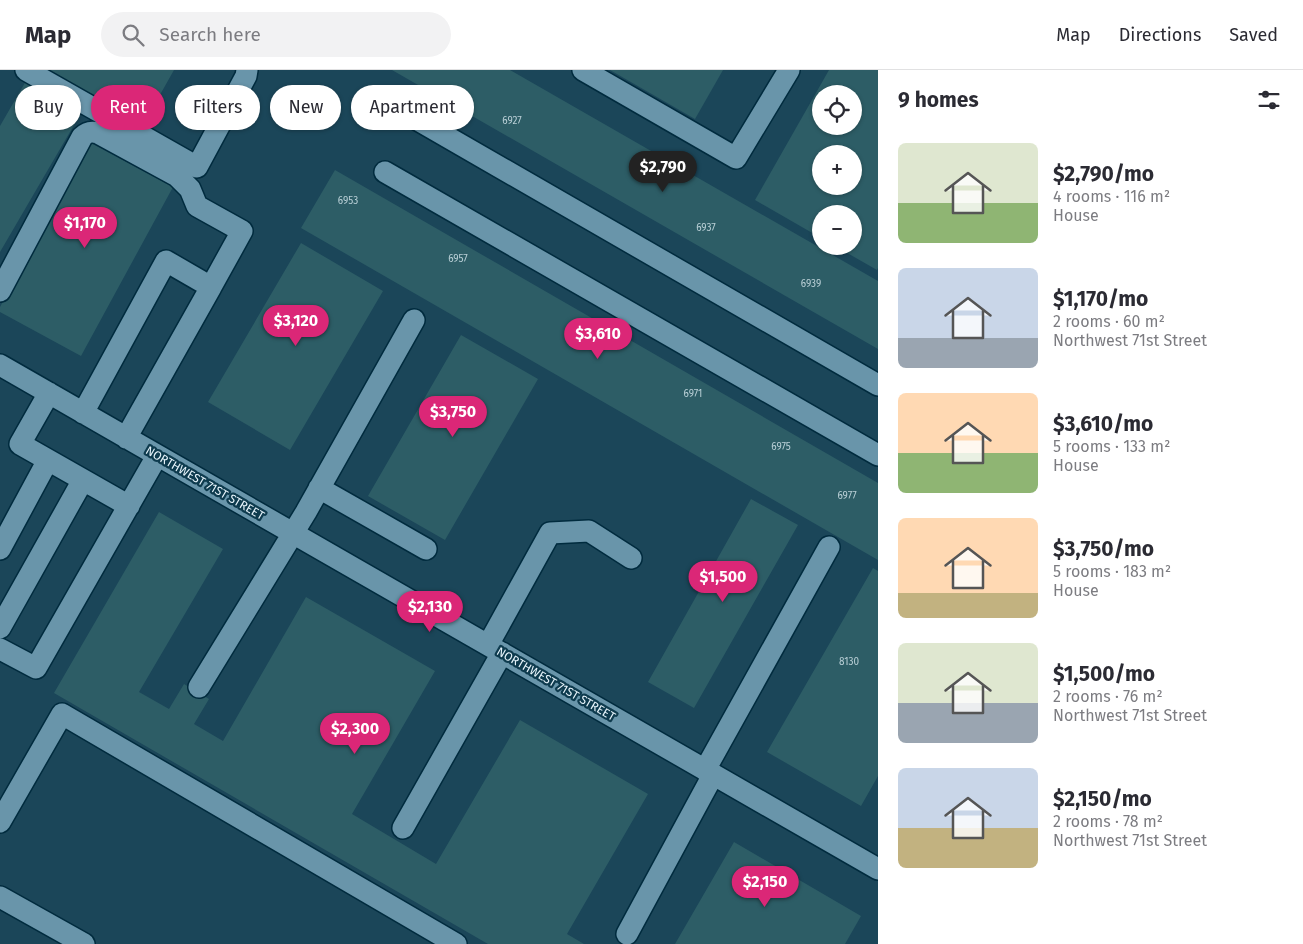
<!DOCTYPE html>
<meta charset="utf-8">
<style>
:root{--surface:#fff;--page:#f2f2f3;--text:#2b2b33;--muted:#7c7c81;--line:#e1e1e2;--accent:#db2777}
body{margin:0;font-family:"Fira Sans",sans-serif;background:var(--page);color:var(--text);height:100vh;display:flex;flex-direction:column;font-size:19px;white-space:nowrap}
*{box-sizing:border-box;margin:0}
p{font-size:16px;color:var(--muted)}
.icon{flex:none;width:28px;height:28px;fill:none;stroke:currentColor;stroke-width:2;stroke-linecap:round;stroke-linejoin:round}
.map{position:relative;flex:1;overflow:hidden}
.panel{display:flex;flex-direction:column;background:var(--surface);width:425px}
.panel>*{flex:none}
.banner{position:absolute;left:15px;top:15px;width:475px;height:45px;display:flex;gap:10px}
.controls{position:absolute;left:812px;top:15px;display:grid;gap:10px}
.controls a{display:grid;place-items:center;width:50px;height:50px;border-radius:50%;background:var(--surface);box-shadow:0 1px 4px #0004;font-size:25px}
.price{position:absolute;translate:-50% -42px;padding:0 11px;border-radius:18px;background:var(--accent);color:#fff;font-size:16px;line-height:32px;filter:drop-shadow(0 1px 2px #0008)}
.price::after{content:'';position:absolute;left:50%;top:30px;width:15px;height:11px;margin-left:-8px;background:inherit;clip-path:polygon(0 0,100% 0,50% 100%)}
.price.current{background:#222;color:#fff}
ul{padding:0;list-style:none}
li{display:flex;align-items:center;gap:15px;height:125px;padding:0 20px}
li span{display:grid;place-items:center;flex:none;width:140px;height:100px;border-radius:8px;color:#555}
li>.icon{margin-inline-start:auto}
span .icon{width:60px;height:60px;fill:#fffc;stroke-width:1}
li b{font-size:21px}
h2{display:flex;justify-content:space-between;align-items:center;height:60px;padding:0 20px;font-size:21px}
.chip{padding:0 18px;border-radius:22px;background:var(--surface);box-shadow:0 1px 4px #0004;font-size:18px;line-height:45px}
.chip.current{background:var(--accent);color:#fff}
header{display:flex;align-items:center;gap:30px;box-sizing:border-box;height:70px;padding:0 25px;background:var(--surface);border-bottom:1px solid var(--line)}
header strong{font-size:24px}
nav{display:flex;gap:28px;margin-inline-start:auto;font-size:18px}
.search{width:350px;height:45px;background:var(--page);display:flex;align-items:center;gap:12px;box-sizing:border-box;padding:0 18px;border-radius:28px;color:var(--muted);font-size:19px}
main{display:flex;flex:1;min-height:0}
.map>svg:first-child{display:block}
</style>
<header>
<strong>Map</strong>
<div class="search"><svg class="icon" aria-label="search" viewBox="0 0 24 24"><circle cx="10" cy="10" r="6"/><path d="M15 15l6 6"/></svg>Search here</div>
<nav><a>Map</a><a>Directions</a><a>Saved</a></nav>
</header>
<main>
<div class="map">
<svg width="878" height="874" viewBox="0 0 878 874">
<rect width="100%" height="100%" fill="#1b4659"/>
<path fill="#2d5d66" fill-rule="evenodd" d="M46 0H174L143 55Z
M392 0H510L878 211V279Z
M610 0H723L695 49Z
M829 0H878V198L877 200 835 176H854V144H821V168L755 130ZM821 24H854V56H821ZM821 84H854V116H821Z
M26 11 81 43 0 182V56Z
M89 72 173 117 81 286 0 242V237Z
M335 100 878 413V490L301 158Z
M301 173 383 221 290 380 208 332Z
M461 265 538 309 445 470 368 426Z
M751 429 798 455 694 638 648 612Z
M159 442 223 479 139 622 169 639 184 614 209 629 194 654 223 671 306 527 435 601 352 744 436 794 520 650 648 724 567 864 584 874H488L54 623Z
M873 498 878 501V706L861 736 767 682Z
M734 772 861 846 845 874H675Z"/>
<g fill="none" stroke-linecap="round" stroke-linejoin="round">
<g stroke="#002b3e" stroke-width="24">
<path id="minor" d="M26 0 197 97 246 6 247 0
M583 0 736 88 789 0
M397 38 878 315
M385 102 878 385
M0 221 82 67C87 62 91 61 98 63L177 106 190 119 197 136 242 161 211 217
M0 295 878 799
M49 323 20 374 129 436
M83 343 166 191 211 217 126 368
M319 418 426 479
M0 479 48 390
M0 558 83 410
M488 575 550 463 589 461 631 488
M0 579 36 598 157 386
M199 617 306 442 414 250
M705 700 829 477
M0 752 62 644 456 874
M403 758 502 583
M0 827 84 874
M627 864 713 705"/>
</g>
<use href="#minor" stroke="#6995aa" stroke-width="21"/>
</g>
<g text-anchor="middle" stroke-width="4.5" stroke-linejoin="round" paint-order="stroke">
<g font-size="10" fill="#b9cfd6">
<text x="512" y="54">6927</text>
<text x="348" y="134">6953</text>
<text x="706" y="161">6937</text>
<text x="458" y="192">6957</text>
<text x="811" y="217">6939</text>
<text x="693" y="327">6971</text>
<text x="781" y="380">6975</text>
<text x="847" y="429">6977</text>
<text x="849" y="595">8130</text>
</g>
<g font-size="12" fill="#e8f5fc" stroke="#0e3b4e">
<text transform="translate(205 413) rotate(30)" y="4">NORTHWEST 71ST STREET</text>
<text transform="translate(556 614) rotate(30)" y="4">NORTHWEST 71ST STREET</text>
</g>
</g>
</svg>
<div class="controls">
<a><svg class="icon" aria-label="locate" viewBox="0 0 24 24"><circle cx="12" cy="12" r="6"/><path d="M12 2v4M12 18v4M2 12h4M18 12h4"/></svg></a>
<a>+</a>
<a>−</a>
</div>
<b class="price current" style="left:663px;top:123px">$2,790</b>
<b class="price" style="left:85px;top:179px">$1,170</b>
<b class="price" style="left:296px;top:277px">$3,120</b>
<b class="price" style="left:598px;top:290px">$3,610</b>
<b class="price" style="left:453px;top:368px">$3,750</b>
<b class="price" style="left:723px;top:533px">$1,500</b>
<b class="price" style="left:430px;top:563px">$2,130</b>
<b class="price" style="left:355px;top:685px">$2,300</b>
<b class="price" style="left:765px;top:838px">$2,150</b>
<div class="banner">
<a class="chip">Buy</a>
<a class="chip current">Rent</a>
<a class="chip">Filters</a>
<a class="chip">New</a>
<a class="chip">Apartment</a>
</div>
</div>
<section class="panel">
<h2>9 homes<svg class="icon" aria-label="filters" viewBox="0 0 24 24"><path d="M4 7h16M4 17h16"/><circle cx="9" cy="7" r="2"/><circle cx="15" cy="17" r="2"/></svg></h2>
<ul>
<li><span style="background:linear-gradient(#dfe7d0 60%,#8fb573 0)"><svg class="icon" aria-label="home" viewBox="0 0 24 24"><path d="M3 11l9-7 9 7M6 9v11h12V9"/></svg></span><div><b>$2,790/mo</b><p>4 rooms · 116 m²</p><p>House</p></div></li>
<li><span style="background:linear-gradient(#c9d6e8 70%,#9aa5b1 0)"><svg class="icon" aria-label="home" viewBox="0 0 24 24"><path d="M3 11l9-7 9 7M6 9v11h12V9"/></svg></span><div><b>$1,170/mo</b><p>2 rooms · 60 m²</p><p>Northwest 71st Street</p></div></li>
<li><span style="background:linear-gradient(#ffd9b3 60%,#8fb573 0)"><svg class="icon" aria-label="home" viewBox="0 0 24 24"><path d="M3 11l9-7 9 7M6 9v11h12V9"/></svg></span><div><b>$3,610/mo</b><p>5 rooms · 133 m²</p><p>House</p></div></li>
<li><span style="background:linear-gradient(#ffd9b3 75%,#c2b280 0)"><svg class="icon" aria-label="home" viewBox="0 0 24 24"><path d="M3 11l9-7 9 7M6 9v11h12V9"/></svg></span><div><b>$3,750/mo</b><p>5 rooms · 183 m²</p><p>House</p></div></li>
<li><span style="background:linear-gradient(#dfe7d0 60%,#9aa5b1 0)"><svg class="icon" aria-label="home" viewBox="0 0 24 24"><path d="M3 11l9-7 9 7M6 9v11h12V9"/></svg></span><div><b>$1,500/mo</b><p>2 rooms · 76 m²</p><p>Northwest 71st Street</p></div></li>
<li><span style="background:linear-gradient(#c9d6e8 60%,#c2b280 0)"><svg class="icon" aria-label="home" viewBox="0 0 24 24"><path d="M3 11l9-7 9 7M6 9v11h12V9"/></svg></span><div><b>$2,150/mo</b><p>2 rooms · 78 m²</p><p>Northwest 71st Street</p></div></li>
</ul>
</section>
</main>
